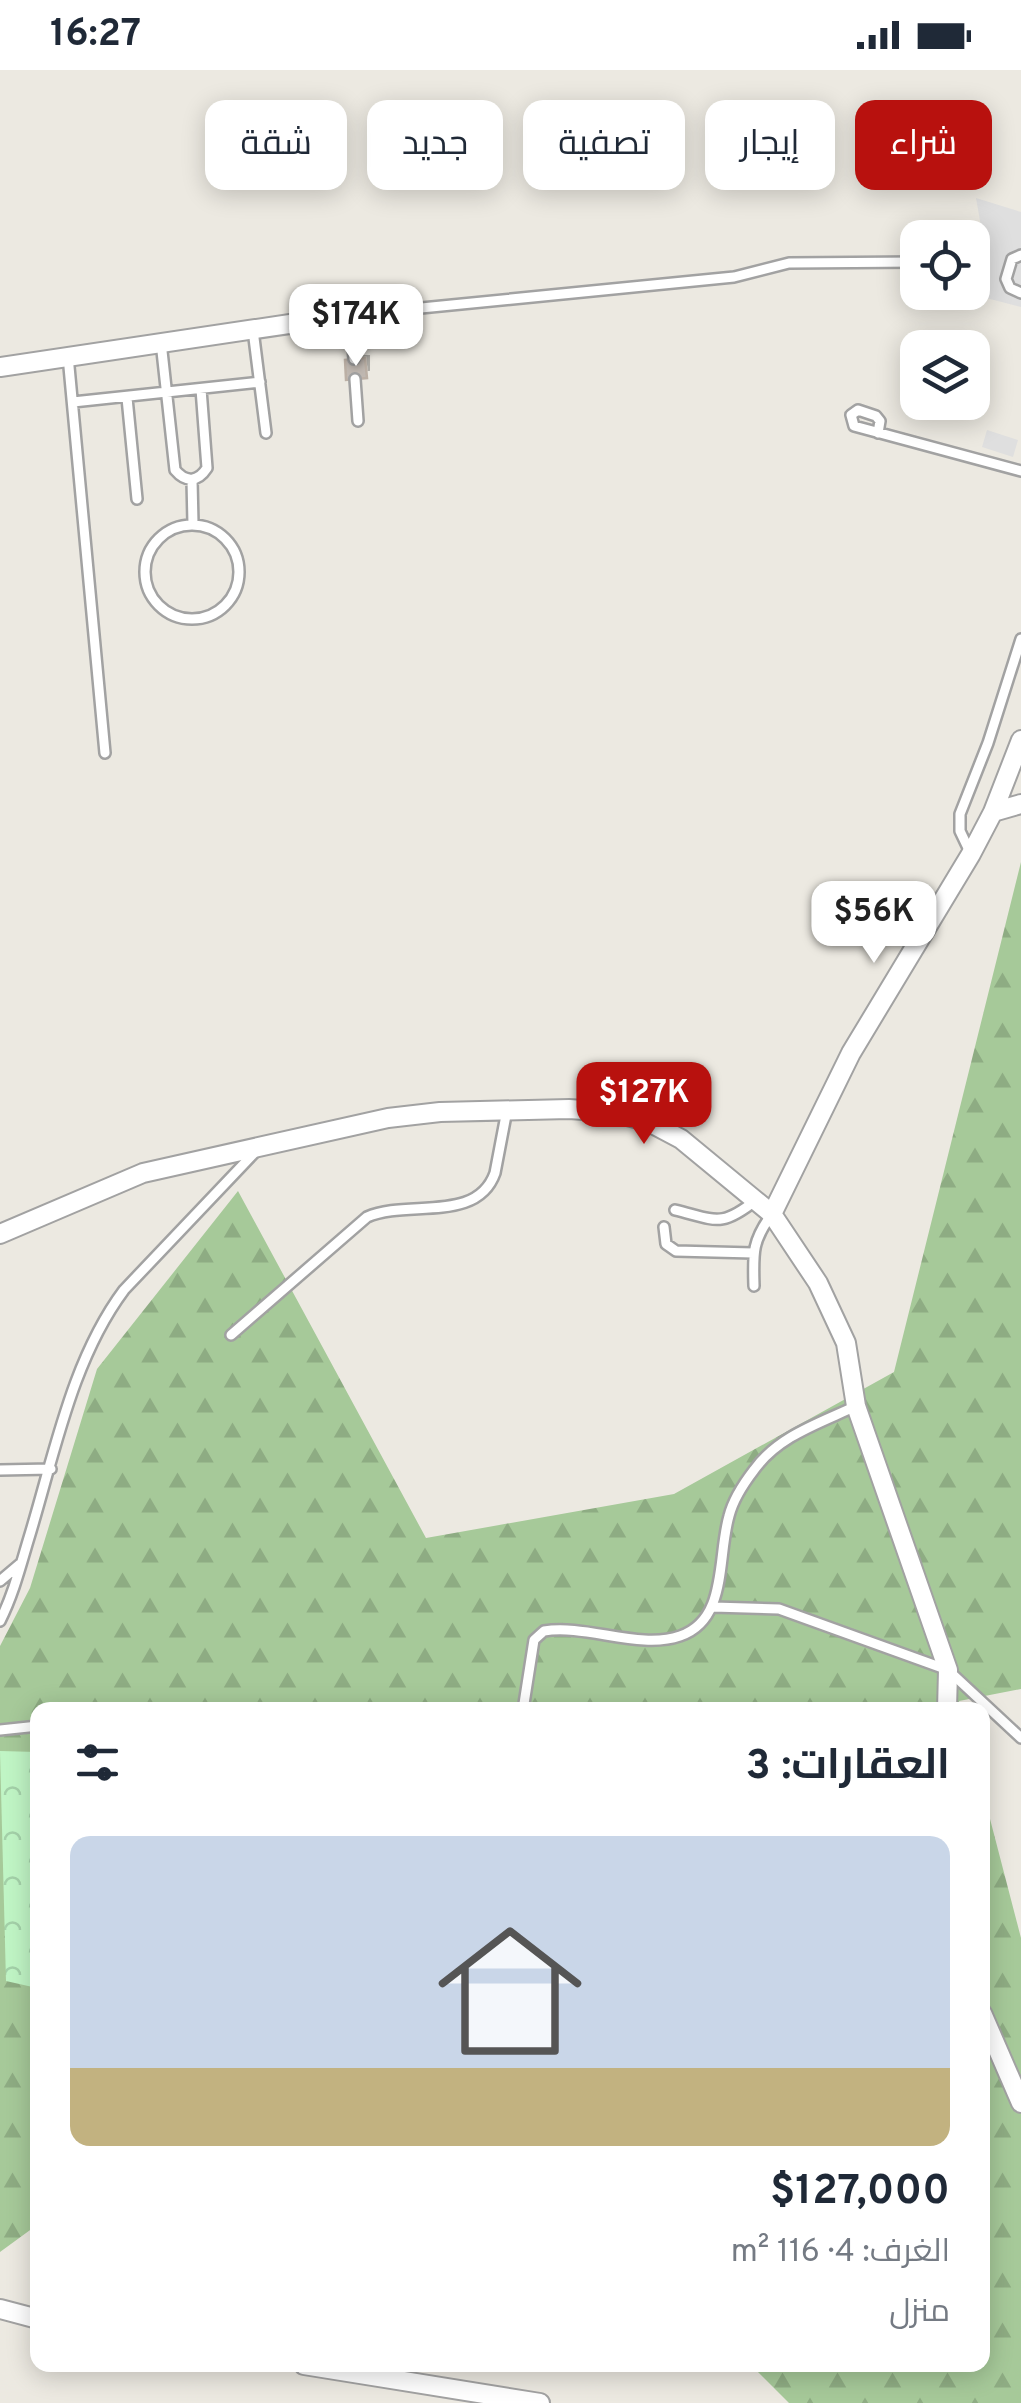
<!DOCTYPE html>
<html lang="ar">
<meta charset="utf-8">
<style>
:root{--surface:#fff;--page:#f2f2f3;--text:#1f2937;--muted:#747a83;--accent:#b8110e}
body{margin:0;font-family:Overpass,Cairo,sans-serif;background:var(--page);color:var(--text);direction:rtl;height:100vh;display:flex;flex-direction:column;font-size:38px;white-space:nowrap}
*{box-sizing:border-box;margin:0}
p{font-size:32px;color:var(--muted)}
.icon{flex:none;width:55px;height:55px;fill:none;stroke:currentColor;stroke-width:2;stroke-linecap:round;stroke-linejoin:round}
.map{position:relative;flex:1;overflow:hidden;direction:ltr}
.panel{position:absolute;left:30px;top:1632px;width:960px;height:670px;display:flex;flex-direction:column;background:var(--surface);border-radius:20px;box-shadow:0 5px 25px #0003;direction:rtl}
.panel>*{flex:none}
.guide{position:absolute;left:30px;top:30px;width:962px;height:90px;direction:rtl;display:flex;gap:20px}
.controls{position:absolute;left:900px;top:150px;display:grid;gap:20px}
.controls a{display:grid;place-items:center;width:90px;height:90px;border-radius:20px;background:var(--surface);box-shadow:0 5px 25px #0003;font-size:50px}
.price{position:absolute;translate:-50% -85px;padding:0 22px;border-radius:20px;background:#fff;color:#222;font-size:32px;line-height:65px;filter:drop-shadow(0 2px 5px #0008)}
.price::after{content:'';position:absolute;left:50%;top:60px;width:30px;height:22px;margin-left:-15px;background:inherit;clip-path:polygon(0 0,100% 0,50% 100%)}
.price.on{background:var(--accent);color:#fff}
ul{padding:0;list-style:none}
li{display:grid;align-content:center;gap:20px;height:530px;padding:0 40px}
li span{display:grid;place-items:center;height:310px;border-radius:20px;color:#555}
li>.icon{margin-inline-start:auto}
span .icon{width:180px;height:180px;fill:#fffc;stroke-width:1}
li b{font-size:42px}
h2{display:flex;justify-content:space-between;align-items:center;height:120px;padding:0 40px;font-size:42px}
.tag{padding:0 35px;border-radius:20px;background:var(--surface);box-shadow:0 5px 25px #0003;font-size:35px;line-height:90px}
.tag.on{background:var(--accent);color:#fff}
.status{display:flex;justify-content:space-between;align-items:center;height:70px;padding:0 50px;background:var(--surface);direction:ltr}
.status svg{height:28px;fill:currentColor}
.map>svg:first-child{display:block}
</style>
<div class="status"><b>16:27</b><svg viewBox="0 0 49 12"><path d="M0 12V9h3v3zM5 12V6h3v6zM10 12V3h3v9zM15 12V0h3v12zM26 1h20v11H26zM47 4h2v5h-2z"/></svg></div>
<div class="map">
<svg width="1021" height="2333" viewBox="0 0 1021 2333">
<defs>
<pattern id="forest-firs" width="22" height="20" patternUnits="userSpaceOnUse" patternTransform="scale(2.5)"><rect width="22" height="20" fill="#a6c999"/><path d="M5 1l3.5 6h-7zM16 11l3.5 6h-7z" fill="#8eac83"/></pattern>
<pattern id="park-crowns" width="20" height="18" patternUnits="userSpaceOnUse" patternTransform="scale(2.5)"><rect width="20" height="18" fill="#c0f5c5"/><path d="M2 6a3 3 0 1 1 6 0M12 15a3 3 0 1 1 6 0" fill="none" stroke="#a4d1a9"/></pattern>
<filter id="shadow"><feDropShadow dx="9" dy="-9" stdDeviation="0" flood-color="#0004"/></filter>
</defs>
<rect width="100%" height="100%" fill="#ece9e1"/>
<path fill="url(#forest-firs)" d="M1021 792V1619L959 1631 961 1640H38L37 2155 0 2182V1576L30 1518 97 1299 238 1121 426 1468 674 1424 894 1302Z
M983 1722 1021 1868V2333H789L751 2295H982Z"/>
<path fill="url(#park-crowns)" d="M0 1681 37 1682V1918L6 1911Z"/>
<path fill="#dfdfdf" d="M976 128 1021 142V237L967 223 972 222 973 210 990 207Z
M987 360 1018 370 1013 387 982 377Z"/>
<path fill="#c0b8b1" stroke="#bcb0a5" stroke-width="2.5" filter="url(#shadow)" d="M365 288 367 308 346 310 345 290Z"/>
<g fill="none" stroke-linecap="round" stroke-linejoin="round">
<g stroke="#a2a2a2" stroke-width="14">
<path id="lane" d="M1021 185 1012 189 1006 209 1010 218 1021 223
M253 260 266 363
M161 272 175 400C186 413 198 412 207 398L201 319
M68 286 105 683
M354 289 350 245 734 207 789 193 918 192
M355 309 358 351
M127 328 137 429
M73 332 260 312
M878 363 880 351 876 346 858 340 851 345 854 356 1021 401
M192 410 193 454
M145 502a47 47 0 1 1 94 0a47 47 0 1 1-94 0Z
M970 782 960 761V744L988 673 1021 569
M675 1140C716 1150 721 1158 756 1130
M664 1157 666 1174 676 1181 753 1183
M754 1216C753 1183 752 1171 772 1144
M231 1265 367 1147C407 1129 477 1154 495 1103L507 1040
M0 1400 51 1399
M0 1511 20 1494
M713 1537 779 1539 948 1600 1021 1668
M0 1551C13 1525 20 1498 28 1471 54 1387 71 1291 124 1220L257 1080
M523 1640 534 1570 544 1561C586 1554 640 1580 680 1566 728 1550 717 1487 729 1446 733 1430 744 1413 754 1400 778 1366 820 1353 856 1336
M0 1660 38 1656"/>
</g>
<g stroke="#a2a2a2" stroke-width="22">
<path id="street" d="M0 297 350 245
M993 742 1021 734
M772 1144 851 983 971 784 993 742 1021 670
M0 1164 143 1103 388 1048 440 1042 569 1039 612 1042 647 1051 681 1069 772 1144 818 1213 846 1273 856 1336 948 1600 947 1640
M982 1943 1021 2033
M0 2239 38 2249
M304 2295 540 2333"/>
</g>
<use href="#lane" stroke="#fff" stroke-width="9"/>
<use href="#street" stroke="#fff" stroke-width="18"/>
</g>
</svg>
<div class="controls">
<a><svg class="icon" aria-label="locate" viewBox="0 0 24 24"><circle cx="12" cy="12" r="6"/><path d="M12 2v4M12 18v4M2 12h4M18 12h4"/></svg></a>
<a><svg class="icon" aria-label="layers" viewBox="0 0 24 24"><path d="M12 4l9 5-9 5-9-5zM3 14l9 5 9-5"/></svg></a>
</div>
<b class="price" style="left:356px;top:299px">$174K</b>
<b class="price" style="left:874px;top:896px">$56K</b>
<b class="price on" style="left:644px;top:1077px">$127K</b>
<div class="guide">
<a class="tag on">شراء</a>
<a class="tag">إيجار</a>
<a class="tag">تصفية</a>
<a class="tag">جديد</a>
<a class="tag">شقة</a>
</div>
<section class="panel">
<h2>العقارات: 3<svg class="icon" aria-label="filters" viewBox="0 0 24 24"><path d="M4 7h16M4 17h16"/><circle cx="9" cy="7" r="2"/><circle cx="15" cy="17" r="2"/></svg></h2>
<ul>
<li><span style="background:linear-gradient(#c9d6e8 75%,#c2b280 0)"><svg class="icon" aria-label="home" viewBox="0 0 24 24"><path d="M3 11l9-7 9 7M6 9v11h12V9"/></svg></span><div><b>$127,000</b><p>الغرف: 4 · 116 m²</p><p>منزل</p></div></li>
</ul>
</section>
</div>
